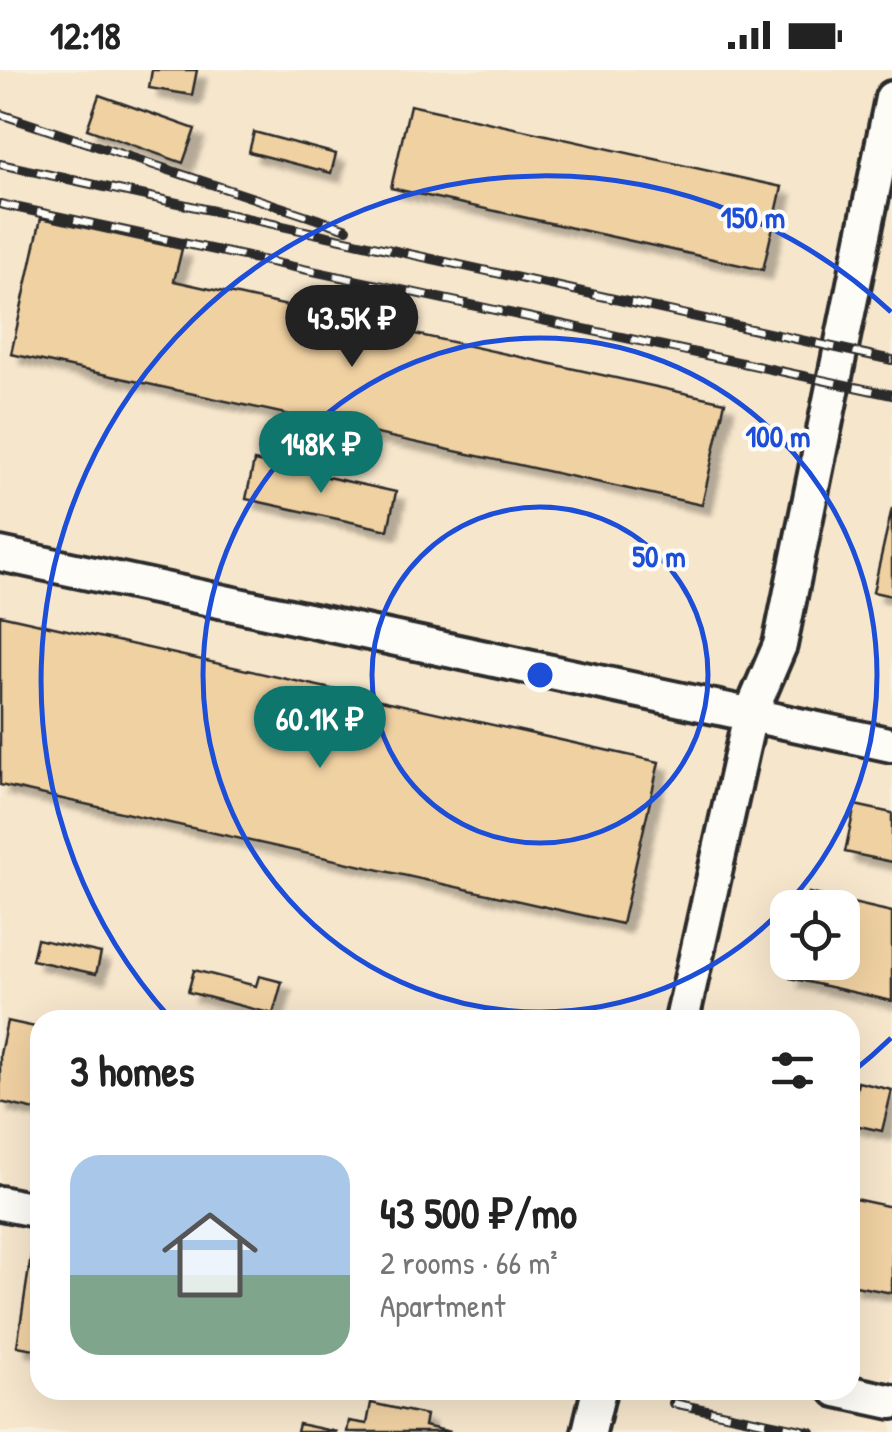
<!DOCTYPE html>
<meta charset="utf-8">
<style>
:root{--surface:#fff;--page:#f6f6f6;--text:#222;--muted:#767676;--line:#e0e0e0;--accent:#0f766e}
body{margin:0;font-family:"Patrick Hand",sans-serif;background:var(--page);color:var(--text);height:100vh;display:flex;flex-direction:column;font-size:38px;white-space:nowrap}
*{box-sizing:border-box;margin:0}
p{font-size:32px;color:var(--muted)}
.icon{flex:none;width:55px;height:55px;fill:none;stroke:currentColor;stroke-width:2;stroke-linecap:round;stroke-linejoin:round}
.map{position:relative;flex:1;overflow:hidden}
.side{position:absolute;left:30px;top:940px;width:830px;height:390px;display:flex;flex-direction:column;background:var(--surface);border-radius:30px;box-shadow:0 10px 40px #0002}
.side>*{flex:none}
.controls{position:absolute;left:770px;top:820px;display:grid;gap:20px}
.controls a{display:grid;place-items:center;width:90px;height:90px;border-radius:20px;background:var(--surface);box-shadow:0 10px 40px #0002;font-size:50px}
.price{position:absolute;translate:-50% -85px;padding:0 22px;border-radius:35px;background:var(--accent);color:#fff;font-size:32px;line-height:65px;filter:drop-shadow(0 2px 5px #0008)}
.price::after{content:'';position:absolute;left:50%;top:60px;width:30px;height:22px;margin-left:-15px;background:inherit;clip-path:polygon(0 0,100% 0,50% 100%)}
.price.selected{background:#222;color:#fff}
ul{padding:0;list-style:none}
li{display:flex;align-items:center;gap:30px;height:250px;padding:0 40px}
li+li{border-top:2px solid var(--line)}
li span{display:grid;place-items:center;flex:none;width:280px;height:200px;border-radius:30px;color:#555}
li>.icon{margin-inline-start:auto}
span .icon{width:120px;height:120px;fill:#fffc;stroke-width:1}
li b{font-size:42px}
h2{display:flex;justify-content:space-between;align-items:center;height:120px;padding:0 40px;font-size:42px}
.status{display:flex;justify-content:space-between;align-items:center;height:70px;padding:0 50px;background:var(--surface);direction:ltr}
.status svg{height:28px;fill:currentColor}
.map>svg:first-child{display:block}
</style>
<div class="status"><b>12:18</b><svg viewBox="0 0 49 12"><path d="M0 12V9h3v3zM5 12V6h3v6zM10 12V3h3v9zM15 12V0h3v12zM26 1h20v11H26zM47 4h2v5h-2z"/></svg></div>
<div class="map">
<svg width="892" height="1362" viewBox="0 0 892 1362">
<defs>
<filter id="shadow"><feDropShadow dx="9" dy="9" stdDeviation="2.5" flood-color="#0004"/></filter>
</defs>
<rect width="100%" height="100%" fill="#f9efde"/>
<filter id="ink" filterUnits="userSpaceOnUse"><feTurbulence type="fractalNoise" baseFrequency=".01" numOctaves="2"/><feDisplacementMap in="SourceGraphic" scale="20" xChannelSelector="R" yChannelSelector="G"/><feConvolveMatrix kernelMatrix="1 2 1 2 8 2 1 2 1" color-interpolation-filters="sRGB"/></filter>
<g filter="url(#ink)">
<path fill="#f6e6cc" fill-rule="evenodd" d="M0 0H892V1362H0ZM788 838H842V892H788ZM40 950H850V1320H40Z"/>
<path fill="#f0d1a2" stroke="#2b2b2b" stroke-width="2.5" filter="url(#shadow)" d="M152 0H197L192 25 149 18Z
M99 25 195 59 183 93 87 59Z
M410 35 782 117 763 200 391 118Z
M254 62 336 84 331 103 249 82Z
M41 148 182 179 174 211 725 332 702 435 11 284Z
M254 391 396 422 388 460 246 429Z
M892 438V526L873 522Z
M0 545 659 692 622 854 0 715Z
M855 735 892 743V792L845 782Z
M809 823 892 842V931L790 908 793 892H842V838H806Z
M37 869 101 883 96 904 32 890Z
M194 900 256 916 259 906 282 912 273 944 188 922Z
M7 951 40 958V1041L0 1032V984Z
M858 1012 892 1020 882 1061 850 1054Z
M850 1128 892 1137V1223L850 1215Z
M34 1166 40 1167V1280L17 1276Z
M371 1333 426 1345 424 1356 451 1362H347L349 1351 367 1354Z
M299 1354 337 1362H297Z"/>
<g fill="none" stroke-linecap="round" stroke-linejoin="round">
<g stroke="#2b2b2b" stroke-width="40">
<path id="minor" d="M0 484 892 675
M682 950 750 645 780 575 892 28
M0 1133 40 1141
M837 1320 892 1332
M589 1362 599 1320"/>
</g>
<use href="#minor" stroke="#fdfcf7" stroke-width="32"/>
<g stroke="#2b2b2b" stroke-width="10">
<path id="rail" d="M0 44 347 159
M0 94 892 290
M0 134 892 325
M673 1333 811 1362"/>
</g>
<use href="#rail" stroke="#fdfcf7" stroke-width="6" stroke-dasharray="19" stroke-linecap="butt"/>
</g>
</g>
<g fill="none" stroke="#1d4ed8" stroke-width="5">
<circle cx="540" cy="605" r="168"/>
<circle cx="540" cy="605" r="337"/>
<path d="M891 968A505 505 0 0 1 851 1003M171 949A505 505 0 0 1 891 242"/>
</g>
<circle cx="540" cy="605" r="15" fill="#1d4ed8" stroke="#fdfcf7" stroke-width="5"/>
<g font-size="30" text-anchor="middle" font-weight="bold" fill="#1d4ed8" stroke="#fdfcf7" stroke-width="8" stroke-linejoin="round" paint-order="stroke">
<text x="753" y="158">150 m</text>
<text x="778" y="377">100 m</text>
<text x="659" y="497">50 m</text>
</g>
</svg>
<div class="controls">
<a><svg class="icon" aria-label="locate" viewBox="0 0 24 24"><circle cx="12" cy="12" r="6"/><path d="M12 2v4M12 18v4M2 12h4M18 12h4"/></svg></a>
</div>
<b class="price selected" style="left:352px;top:300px">43.5K ₽</b>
<b class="price" style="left:321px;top:426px">148K ₽</b>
<b class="price" style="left:320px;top:701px">60.1K ₽</b>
<section class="side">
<h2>3 homes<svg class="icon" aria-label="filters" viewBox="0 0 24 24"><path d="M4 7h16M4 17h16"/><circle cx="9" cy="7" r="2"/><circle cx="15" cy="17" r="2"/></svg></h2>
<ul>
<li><span style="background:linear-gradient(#a9c7e8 60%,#7fa58c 0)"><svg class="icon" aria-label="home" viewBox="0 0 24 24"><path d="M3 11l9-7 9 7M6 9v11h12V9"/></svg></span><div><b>43 500 ₽/mo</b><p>2 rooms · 66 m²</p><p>Apartment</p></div></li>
</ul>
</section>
</div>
